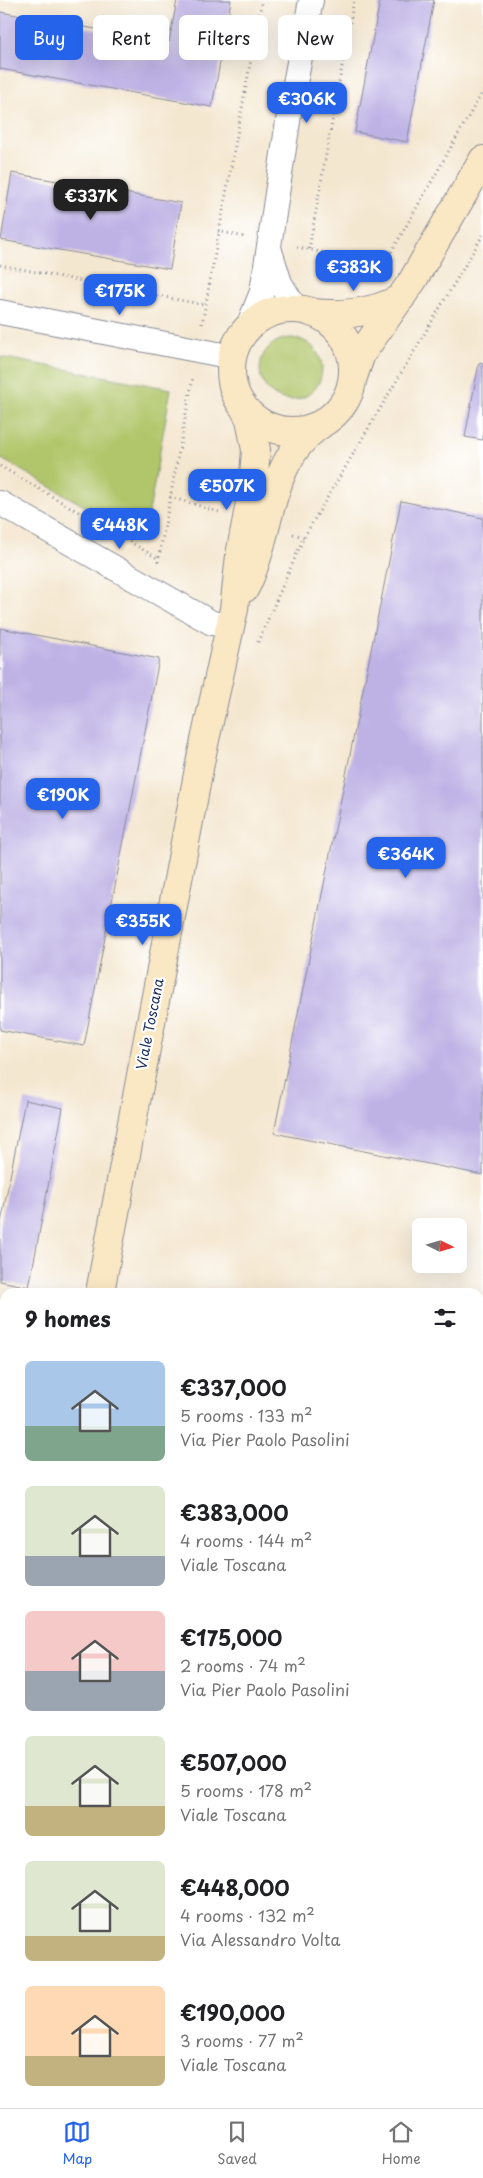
<!DOCTYPE html>
<meta charset="utf-8">
<style>
:root{--surface:#fff;--page:#f2f2f2;--text:#202124;--muted:#757577;--line:#e0e0e0;--accent:#2563eb}
body{margin:0;font-family:"Playpen Sans",sans-serif;background:var(--page);color:var(--text);height:100vh;display:flex;flex-direction:column;font-size:19px;white-space:nowrap}
*{box-sizing:border-box;margin:0}
p{font-size:16px;color:var(--muted)}
.icon{flex:none;width:28px;height:28px;fill:none;stroke:currentColor;stroke-width:2;stroke-linecap:round;stroke-linejoin:round}
.map{position:relative;flex:1;overflow:hidden}
.drawer{position:absolute;left:0px;top:1288px;width:484px;height:821px;display:flex;flex-direction:column;background:var(--surface);border-radius:15px 15px 0 0;box-shadow:0 5px 20px #0002}
.drawer>*{flex:none}
.banner{position:absolute;left:15px;top:15px;width:454px;height:45px;display:flex;gap:10px}
.needle{width:32px;rotate:95deg}
.controls{position:absolute;left:412px;top:1218px;display:grid;gap:10px}
.controls a{display:grid;place-items:center;width:55px;height:55px;border-radius:8px;background:var(--surface);box-shadow:0 5px 20px #0002;font-size:25px}
.price{position:absolute;translate:-50% -42px;padding:0 11px;border-radius:10px;background:var(--accent);color:#fff;font-size:16px;line-height:32px;filter:drop-shadow(0 1px 2px #0008)}
.price::after{content:'';position:absolute;left:50%;top:30px;width:15px;height:11px;margin-left:-8px;background:inherit;clip-path:polygon(0 0,100% 0,50% 100%)}
.price.current{background:#222;color:#fff}
ul{padding:0;list-style:none}
li{display:flex;align-items:center;gap:15px;height:125px;padding:0 25px}
li span{display:grid;place-items:center;flex:none;width:140px;height:100px;border-radius:8px;color:#555}
li>.icon{margin-inline-start:auto}
span .icon{width:60px;height:60px;fill:#fffc;stroke-width:1}
li b{font-size:21px}
h2{display:flex;justify-content:space-between;align-items:center;height:60px;padding:0 25px;font-size:21px}
.chip{padding:0 18px;border-radius:8px;background:var(--surface);box-shadow:0 5px 20px #0002;font-size:18px;line-height:45px}
.chip.current{background:var(--accent);color:#fff}
.menu{display:flex;justify-content:space-around;align-items:center;height:70px;border-top:1px solid var(--line);background:var(--surface);font-size:14px;color:var(--muted)}
.menu a{display:grid;justify-items:center;gap:2px}
.menu .current{color:var(--accent)}
.map>svg:first-child{display:block}
</style>
<div class="map">
<svg width="483" height="2108" viewBox="0 0 483 2108">
<rect width="100%" height="100%" fill="#fff"/>
<filter id="ink" filterUnits="userSpaceOnUse"><feTurbulence type="fractalNoise" baseFrequency=".02" numOctaves="2"/><feDisplacementMap in="SourceGraphic" scale="10" xChannelSelector="R" yChannelSelector="G"/><feConvolveMatrix kernelMatrix="1 2 1 2 8 2 1 2 1" color-interpolation-filters="sRGB"/></filter>
<filter id="wash" filterUnits="userSpaceOnUse"><feTurbulence type="fractalNoise" baseFrequency=".0096" numOctaves="4" result="noise"/><feDisplacementMap in="SourceGraphic" scale="20" xChannelSelector="R" yChannelSelector="G"/><feGaussianBlur stdDeviation="1.12" result="paint"/><feColorMatrix in="noise" values="0 0 0 0 0 0 0 0 0 0 0 0 0 0 0 0 0 1.4 0 .05"/><feComposite in="paint" operator="in"/></filter>
<g filter="url(#wash)">
<rect width="100%" height="100%" fill="#f4e7d0"/>
<path fill="#b1c66a" stroke="#667a64" d="M260 369a31 31 0 1 1 62 0a31 31 0 1 1-62 0Z
M0 357 171 389 144 540 0 458Z"/>
<g fill="none" stroke-linecap="round" stroke-linejoin="round">
<path stroke="#61a4d5" stroke-width="31" d="M479 2004 483 2005"/>
</g>
<g id="blocks">
<path fill="#beb2e5" d="M177 0H231L212 107 0 69V12L169 42Z
M380 0H434L407 142 355 132Z
M12 173 181 203 170 269 1 240Z
M479 363 483 364V440L465 437Z
M401 501 483 518V1175L274 1133Z
M0 628 159 659 84 1046 0 1030Z
M25 1100 63 1108 29 1287 0 1281V1228Z
M479 1550 483 1551V1744L479 1743Z"/>
</g>
</g>
<g filter="url(#ink)">
<use href="#blocks" fill-opacity="0" stroke="#888b97" stroke-width="1"/>
<g fill="none" stroke-linecap="round" stroke-linejoin="round">
<g stroke="#888b97" stroke-width="15">
<path id="lane" d="M479 1470 483 1471
M479 1809 483 1810"/>
</g>
<g stroke="#888b97" stroke-width="26">
<path id="street" d="M270 251 280 283 296 309
M0 312 233 357
M247 329 262 292 289 115 311 0
M0 503 212 623 230 626"/>
</g>
<g stroke="#888b97" stroke-width="30">
<path id="secondary" d="M231 370a61 61 0 1 1 122 0a61 61 0 1 1-122 0Z
M313 313C344 316 374 313 401 298
M353 377 361 354 413 280 483 160
M245 588C272 535 266 461 320 425
M100 1292 201 758 234 609 240 555 253 487 256 450 250 419 243 406
M0 1801 5 1776
M0 1911 5 1921
M0 2041 5 2039
M479 2062H483"/>
</g>
<path stroke="#888b97" stroke-width="3" stroke-dasharray="1 4" stroke-linecap="butt" d="M218 231 244 237
M297 247 386 266
M309 249 354 0
M0 265 205 305
M384 265 483 91
M202 324 262 0
M0 466 159 559
M170 497 219 512
M293 534 304 537
M158 562 193 377
M258 642 304 537 483 235"/>
<use href="#lane" stroke="#fff" stroke-width="12"/>
<use href="#street" stroke="#fff" stroke-width="24"/>
<use href="#secondary" stroke="#fae7c3" stroke-width="28"/>
</g>
</g>
<g text-anchor="middle" stroke-width="4.5" stroke-linejoin="round" paint-order="stroke">
<g font-size="14" fill="#1b2f5e" stroke="#fff">
<text transform="translate(150 1024) rotate(-79)" y="5">Viale Toscana</text>
</g>
</g>
</svg>
<div class="controls">
<a><svg class="needle" viewBox="-14 -14 28 28"><path d="M0-13l5 13h-10z" fill="#e53935"/><path d="M0 13l5-13h-10z" fill="#757577"/></svg></a>
</div>
<b class="price" style="left:307px;top:124px">€306K</b>
<b class="price current" style="left:91px;top:221px">€337K</b>
<b class="price" style="left:354px;top:292px">€383K</b>
<b class="price" style="left:120px;top:316px">€175K</b>
<b class="price" style="left:227px;top:511px">€507K</b>
<b class="price" style="left:120px;top:550px">€448K</b>
<b class="price" style="left:63px;top:820px">€190K</b>
<b class="price" style="left:406px;top:879px">€364K</b>
<b class="price" style="left:143px;top:946px">€355K</b>
<div class="banner">
<a class="chip current">Buy</a>
<a class="chip">Rent</a>
<a class="chip">Filters</a>
<a class="chip">New</a>
</div>
<section class="drawer">
<h2>9 homes<svg class="icon" aria-label="filters" viewBox="0 0 24 24"><path d="M4 7h16M4 17h16"/><circle cx="9" cy="7" r="2"/><circle cx="15" cy="17" r="2"/></svg></h2>
<ul>
<li><span style="background:linear-gradient(#a9c7e8 65%,#7fa58c 0)"><svg class="icon" aria-label="home" viewBox="0 0 24 24"><path d="M3 11l9-7 9 7M6 9v11h12V9"/></svg></span><div><b>€337,000</b><p>5 rooms · 133 m²</p><p>Via Pier Paolo Pasolini</p></div></li>
<li><span style="background:linear-gradient(#dfe7d0 70%,#9aa5b1 0)"><svg class="icon" aria-label="home" viewBox="0 0 24 24"><path d="M3 11l9-7 9 7M6 9v11h12V9"/></svg></span><div><b>€383,000</b><p>4 rooms · 144 m²</p><p>Viale Toscana</p></div></li>
<li><span style="background:linear-gradient(#f6c9c9 60%,#9aa5b1 0)"><svg class="icon" aria-label="home" viewBox="0 0 24 24"><path d="M3 11l9-7 9 7M6 9v11h12V9"/></svg></span><div><b>€175,000</b><p>2 rooms · 74 m²</p><p>Via Pier Paolo Pasolini</p></div></li>
<li><span style="background:linear-gradient(#dfe7d0 70%,#c2b280 0)"><svg class="icon" aria-label="home" viewBox="0 0 24 24"><path d="M3 11l9-7 9 7M6 9v11h12V9"/></svg></span><div><b>€507,000</b><p>5 rooms · 178 m²</p><p>Viale Toscana</p></div></li>
<li><span style="background:linear-gradient(#dfe7d0 75%,#c2b280 0)"><svg class="icon" aria-label="home" viewBox="0 0 24 24"><path d="M3 11l9-7 9 7M6 9v11h12V9"/></svg></span><div><b>€448,000</b><p>4 rooms · 132 m²</p><p>Via Alessandro Volta</p></div></li>
<li><span style="background:linear-gradient(#ffd9b3 70%,#c2b280 0)"><svg class="icon" aria-label="home" viewBox="0 0 24 24"><path d="M3 11l9-7 9 7M6 9v11h12V9"/></svg></span><div><b>€190,000</b><p>3 rooms · 77 m²</p><p>Viale Toscana</p></div></li>
</ul>
</section>
</div>
<nav class="menu">
<a class="current"><svg class="icon" aria-label="map" viewBox="0 0 24 24"><path d="M3 6l6-2 6 2 6-2v14l-6 2-6-2-6 2zM9 4v14M15 6v14"/></svg>Map</a>
<a><svg class="icon" aria-label="saved" viewBox="0 0 24 24"><path d="M7 4h10v16l-5-4-5 4z"/></svg>Saved</a>
<a><svg class="icon" aria-label="home" viewBox="0 0 24 24"><path d="M3 11l9-7 9 7M6 9v11h12V9"/></svg>Home</a>
</nav>
